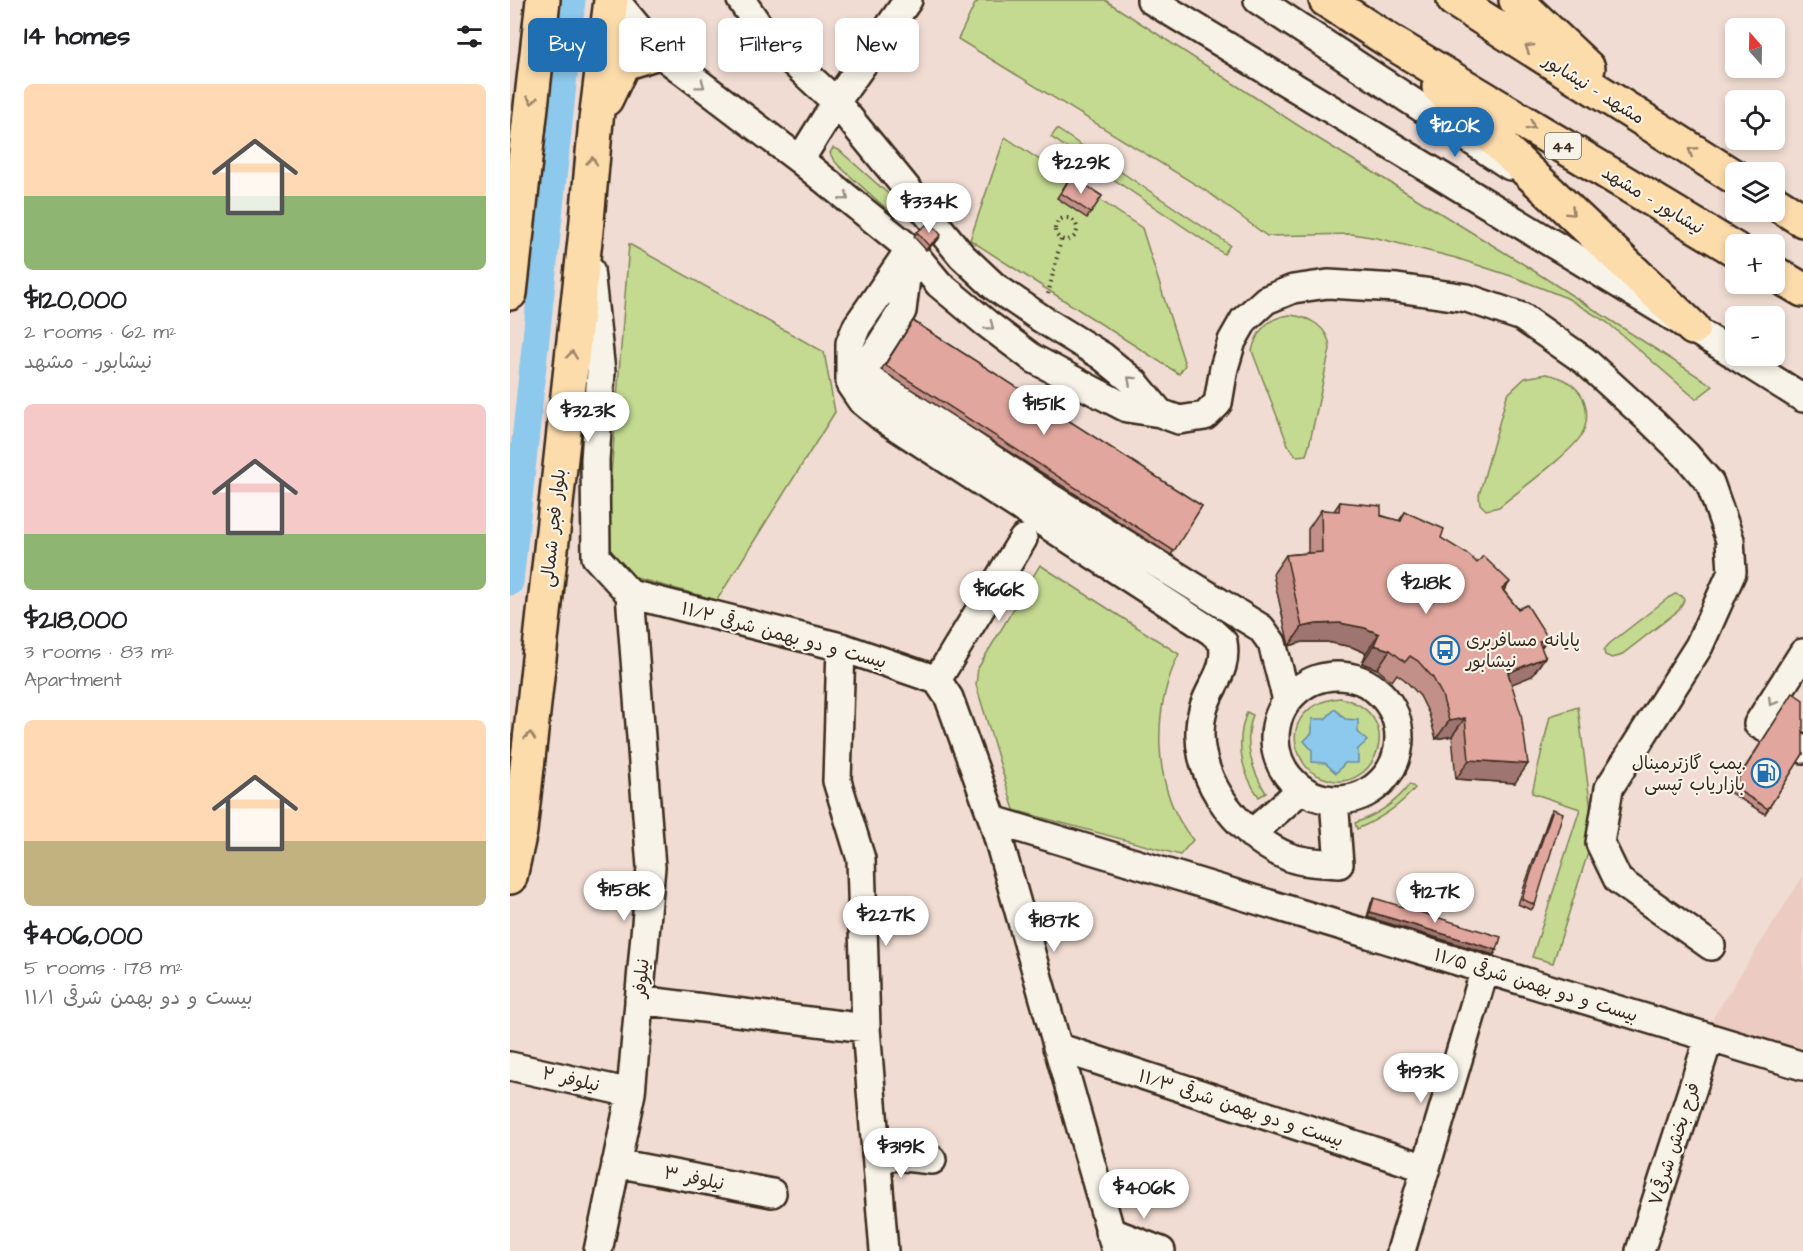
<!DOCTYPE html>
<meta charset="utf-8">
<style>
:root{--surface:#fff;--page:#f2f2f2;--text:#202124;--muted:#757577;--accent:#1f6fb2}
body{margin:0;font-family:"Architects Daughter","Playpen Sans Arabic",sans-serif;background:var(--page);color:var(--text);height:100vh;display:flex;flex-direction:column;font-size:22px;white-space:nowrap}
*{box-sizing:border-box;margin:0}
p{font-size:20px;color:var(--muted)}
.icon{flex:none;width:33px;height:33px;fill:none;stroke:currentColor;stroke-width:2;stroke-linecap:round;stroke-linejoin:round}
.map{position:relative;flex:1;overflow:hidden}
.panel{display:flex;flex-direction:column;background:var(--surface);width:510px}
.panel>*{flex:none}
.hud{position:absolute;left:18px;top:18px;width:570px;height:54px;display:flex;gap:12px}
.needle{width:39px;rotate:340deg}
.tools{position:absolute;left:1215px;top:18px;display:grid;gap:12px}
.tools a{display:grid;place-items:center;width:60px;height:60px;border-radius:9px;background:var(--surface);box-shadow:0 3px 9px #0003;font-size:30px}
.price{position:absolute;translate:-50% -51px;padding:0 14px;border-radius:21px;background:#fff;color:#222;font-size:20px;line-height:39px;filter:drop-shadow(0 2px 3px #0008)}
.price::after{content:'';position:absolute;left:50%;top:36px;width:18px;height:14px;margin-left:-9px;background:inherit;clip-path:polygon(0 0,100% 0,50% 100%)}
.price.current{background:var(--accent);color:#fff}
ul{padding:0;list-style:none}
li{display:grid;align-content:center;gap:12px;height:318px;padding:0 24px}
li span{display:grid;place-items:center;height:186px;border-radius:9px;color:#555}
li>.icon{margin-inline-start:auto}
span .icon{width:108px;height:108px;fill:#fffc;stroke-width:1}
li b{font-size:26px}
h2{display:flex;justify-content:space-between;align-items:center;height:72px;padding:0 24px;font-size:26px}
.chip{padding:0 21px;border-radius:9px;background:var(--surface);box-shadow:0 3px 9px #0003;font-size:21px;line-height:54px}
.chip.current{background:var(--accent);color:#fff}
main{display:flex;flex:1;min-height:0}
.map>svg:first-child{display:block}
</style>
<main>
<section class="panel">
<h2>14 homes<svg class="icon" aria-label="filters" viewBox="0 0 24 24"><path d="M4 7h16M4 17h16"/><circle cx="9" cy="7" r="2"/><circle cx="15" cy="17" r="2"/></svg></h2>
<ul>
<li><span style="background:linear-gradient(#ffd9b3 60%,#8fb573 0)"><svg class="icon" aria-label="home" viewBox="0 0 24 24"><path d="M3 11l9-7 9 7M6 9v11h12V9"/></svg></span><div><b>$120,000</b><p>2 rooms · 62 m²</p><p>نیشابور - مشهد</p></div></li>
<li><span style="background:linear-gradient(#f6c9c9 70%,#8fb573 0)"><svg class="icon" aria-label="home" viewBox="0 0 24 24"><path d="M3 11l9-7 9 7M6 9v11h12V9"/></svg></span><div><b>$218,000</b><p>3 rooms · 83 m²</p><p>Apartment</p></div></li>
<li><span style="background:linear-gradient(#ffd9b3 65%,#c2b280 0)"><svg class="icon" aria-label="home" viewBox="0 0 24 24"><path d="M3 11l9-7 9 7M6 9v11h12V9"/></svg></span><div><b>$406,000</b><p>5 rooms · 178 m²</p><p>بیست و دو بهمن شرقی ۱۱/۱</p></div></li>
</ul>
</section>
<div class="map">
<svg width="1293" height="1251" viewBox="0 0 1293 1251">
<rect width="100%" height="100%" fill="#f0dcd2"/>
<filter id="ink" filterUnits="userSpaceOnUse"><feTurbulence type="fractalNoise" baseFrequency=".0167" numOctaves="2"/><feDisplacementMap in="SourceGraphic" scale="12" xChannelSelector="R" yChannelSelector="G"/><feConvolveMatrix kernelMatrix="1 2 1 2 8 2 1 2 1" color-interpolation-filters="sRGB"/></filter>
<g filter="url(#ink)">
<path fill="#ecccc2" d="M1293 876V1053L1199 1024Z"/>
<path fill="#c3da90" stroke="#7f8257" stroke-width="1.5" d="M470 0H595L809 139 1010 262 1203 386 1186 399 1098 323 1057 298 1001 276 946 258 867 238 842 234 757 236 698 192 448 39 465 4Z
M547 129 720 245 714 254 541 137Z
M495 137 632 228 675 365 669 374 460 240Z
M323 148 329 150 385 200 392 206 391 212 387 215 380 212 328 165 323 159 320 153Z
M119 244 314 352 325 412 207 600 115 575 95 552Z
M780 315C800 317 819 327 820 349L799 446 796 455 786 456 778 445 742 351C747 330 759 317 780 315Z
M1036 374C1052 377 1065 383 1073 398 1078 410 1078 422 1072 434 1063 452 1007 492 989 507L976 510 970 504 969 495 997 395 1015 378Z
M530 565 669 654C641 711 642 790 683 840L670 855 504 810 466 685 468 668Z
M1165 594 1172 596 1174 600 1169 610 1110 656 1102 658 1095 655 1094 650 1099 644 1158 598Z
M830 698C901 714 863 798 814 778 805 775 797 770 793 762 773 728 795 701 830 698Z
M1068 707 1084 834 1043 963 1022 957 1070 809 1022 793 1040 716Z
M737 712 743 715C733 743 741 769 756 793L749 797C731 772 725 742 737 712Z
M900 784 905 788C889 807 870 819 847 829L845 823C867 815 886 803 900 784Z"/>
<path fill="#8cc9ec" stroke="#6c899a" stroke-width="1.5" d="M825 709 835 719 848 720V732L857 741 848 749V763H835L826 773 815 763 802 762V750L794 741 802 733V719H815Z"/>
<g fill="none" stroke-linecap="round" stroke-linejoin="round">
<path stroke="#8cc9ec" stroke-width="27" d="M0 582 62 0"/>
<g stroke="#3b2a1e" stroke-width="32">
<path id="minor" d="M105 0 148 52 290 160 400 249 429 284 476 323 524 359 582 390 617 408 650 413 625 383 592 356 532 319 485 287 452 256 326 102 257 38 231 0
M641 0 1226 355
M748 0 1000 166
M290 160 326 102 398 0
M400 249 347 326 340 343V384L351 400 373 418 701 631 713 642C718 672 700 684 693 710 677 770 726 835 779 857 795 863 813 863 829 864L824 800
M399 253 392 311 364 355 363 372 373 386 541 498 751 628 762 643 777 700
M80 270 91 372 85 460 86 557 120 594
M1226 356 1293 398
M650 413 669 420 695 416 708 403 714 368 722 341 734 320 756 300 783 289 818 284 887 288 957 298 1012 317 1075 361 1143 423 1176 455 1200 483 1220 540 1222 572 1189 646 1099 788 1090 843 1108 880 1201 946
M120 594 331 647 427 680
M331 647 327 781 351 859 356 1028 374 1251
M1293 653 1248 724 1293 749
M765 738a62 62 0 1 1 124 0a62 62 0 1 1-124 0Z
M427 680 439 698 483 820 606 1251
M427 680 513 539
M483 820 1293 1066
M741 834 792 789
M129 1000 356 1028
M547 1047 916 1168
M0 1066 121 1093
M366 1154 422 1160
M106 1163 262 1193
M599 1231 651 1251
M88 1251 121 1093 141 867 120 594
M891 1251 975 969
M1130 1251 1199 1038"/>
</g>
<g stroke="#3b2a1e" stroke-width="38">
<path id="major" d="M96 99 113 63 148 52
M0 293 33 0
M0 877 10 831 76 231 86 120 101 0"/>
</g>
<g stroke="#3b2a1e" stroke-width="38">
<path id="highway" d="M816 0 881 42 1226 250
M944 0 1226 178
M1006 0 1078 68
M929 87 1183 328
M1264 202 1293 220
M1264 273 1293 290"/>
</g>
<path stroke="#3b2a1e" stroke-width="4" stroke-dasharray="1.5 4.5" stroke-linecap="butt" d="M545 229a11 11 0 1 1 22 0a11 11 0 1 1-22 0Z
M538 294 551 240"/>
<use href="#minor" stroke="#f7f3e8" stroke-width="27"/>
<use href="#major" stroke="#fddcac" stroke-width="33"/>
<use href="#highway" stroke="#fddcac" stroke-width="33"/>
</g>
<path fill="#c29088" stroke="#3b2a1e" stroke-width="1.5" d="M561 176 592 196 577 218 547 198Z
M407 232 428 240 416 250 404 237Z
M403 321 692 506 661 555 371 370Z
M830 502 889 521 895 512 931 538 994 591 1008 609 1038 638 1031 648 1035 657 1022 676 1001 684 1005 783 946 779 942 736 926 739 919 714 910 696 895 680 887 674 882 681 867 669 852 663 856 653 842 647 817 642H793L779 646 763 574 776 555 798 553V529L811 510 824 511Z
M1283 693 1293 754 1255 814 1219 792Z
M1043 809 1025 905 1021 910 1008 904 1040 814Z
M864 898 984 955 857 917 861 903Z"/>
<path fill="#9e756f" stroke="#3b2a1e" stroke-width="1.5" d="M431 235 428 240 416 250 419 246Z
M1000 582 987 600 992 589Z
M830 623 855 628 869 634 856 653 842 647 817 642H793L779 646 792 627 806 624Z
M1038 638 1025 656 1029 642Z
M864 645 880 650 867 669 852 663Z
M1035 657 1022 676 985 691 998 673Z
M955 718 942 736 926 739 939 721Z
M959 760 1018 764 1005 783 946 779Z
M860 912 987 950 984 955 857 917Z"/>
<path fill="#e1a79e" stroke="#3b2a1e" stroke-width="1.5" d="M561 176 592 196 581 213 551 193Z
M420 222 431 235 419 246 407 232Z
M403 321 692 506 664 551 375 365Z
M830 502 871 506V516L891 521 895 512 934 529 931 538 959 555 967 563 973 556 1000 582 992 589 1008 609 1017 605 1038 638 1029 642 1035 657 998 673 1011 714 1018 764 959 760 955 718 939 721 932 695 923 678 908 661 900 656 895 662 880 650 864 645 869 634 855 628 830 623 806 624 792 627 776 555 812 552 811 510 829 511Z
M1283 693 1293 700V754L1258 809 1223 787Z
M1043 809 1053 813 1025 905 1012 899Z
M864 898 991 937 987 950 860 912Z"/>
<defs><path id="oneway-chevron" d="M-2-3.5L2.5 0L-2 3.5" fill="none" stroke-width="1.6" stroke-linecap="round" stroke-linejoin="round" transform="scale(1.5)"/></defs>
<g stroke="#9c8365">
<use href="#oneway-chevron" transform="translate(1019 48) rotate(-148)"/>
<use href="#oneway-chevron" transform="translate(22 100) rotate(96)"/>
<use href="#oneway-chevron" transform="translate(1021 126) rotate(31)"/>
<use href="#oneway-chevron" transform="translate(1182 151) rotate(-148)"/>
<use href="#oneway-chevron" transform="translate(82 161) rotate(-85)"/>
<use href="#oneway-chevron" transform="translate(1061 212) rotate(44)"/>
<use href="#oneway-chevron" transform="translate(62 355) rotate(-84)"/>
<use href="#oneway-chevron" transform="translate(20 736) rotate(-84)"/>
</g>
<g stroke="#998e83">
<use href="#oneway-chevron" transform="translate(191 85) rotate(37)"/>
<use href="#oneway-chevron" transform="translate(335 197) rotate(40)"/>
<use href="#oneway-chevron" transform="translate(480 326) rotate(37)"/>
<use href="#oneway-chevron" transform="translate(621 380) rotate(-138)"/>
<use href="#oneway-chevron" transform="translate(1262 702) rotate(122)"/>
</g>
</g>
<defs>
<g id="bus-ring" transform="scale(1.5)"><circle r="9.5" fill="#f7f3e8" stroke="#1f6fb2" stroke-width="1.5"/><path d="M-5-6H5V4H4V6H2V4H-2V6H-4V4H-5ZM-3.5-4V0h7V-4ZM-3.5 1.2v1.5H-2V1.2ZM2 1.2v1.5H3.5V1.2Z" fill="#1f6fb2"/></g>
<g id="fuel-ring" transform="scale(1.5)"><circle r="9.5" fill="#f7f3e8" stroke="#1f6fb2" stroke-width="1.5"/><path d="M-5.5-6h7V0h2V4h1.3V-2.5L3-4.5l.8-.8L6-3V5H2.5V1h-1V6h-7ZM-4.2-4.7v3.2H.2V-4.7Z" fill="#1f6fb2"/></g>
</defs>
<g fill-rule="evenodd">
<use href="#bus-ring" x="935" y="650"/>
<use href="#fuel-ring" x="1256" y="773"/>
</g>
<g text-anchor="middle" stroke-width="4.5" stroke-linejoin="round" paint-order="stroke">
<rect fill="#f7f3e8" stroke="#73665b" stroke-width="1.5" x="1035" y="133" width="36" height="26" rx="4.5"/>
<g font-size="16" font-weight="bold" fill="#3b2a1e">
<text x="1053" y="152">44</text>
</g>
<g font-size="18" fill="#3b2a1e" stroke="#f7f3e8">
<text transform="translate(1084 89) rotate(32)" y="6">مشهد - نیشابور</text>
<text transform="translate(1143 200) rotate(31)" y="6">نیشابور - مشهد</text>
<text transform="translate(43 528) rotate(-84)" y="6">بلوار فجر شمالی</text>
<text transform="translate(274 635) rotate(15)" y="6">بیست و دو بهمن شرقی ۱۱/۲</text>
<text transform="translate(131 978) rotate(-85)" y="6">نیلوفر</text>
<text transform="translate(1026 985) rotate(17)" y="6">بیست و دو بهمن شرقی ۱۱/۵</text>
<text transform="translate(61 1079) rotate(13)" y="6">نیلوفر ۲</text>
<text transform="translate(731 1108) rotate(18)" y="6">بیست و دو بهمن شرقی ۱۱/۳</text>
<text transform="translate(1164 1144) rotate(-72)" y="6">فرح بخش شرقی۷</text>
<text transform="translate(184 1178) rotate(11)" y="6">نیلوفر ۳</text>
</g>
<g font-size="18" fill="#3b2a1e" stroke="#f7f3e8" text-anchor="start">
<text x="956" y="646">پایانه مسافربری<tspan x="956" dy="21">نیشابور</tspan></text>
<text x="1235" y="769" text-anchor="end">پمپ گازترمینال.<tspan x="1235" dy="21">بازاریاب تپسی</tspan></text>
</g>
</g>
</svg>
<div class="tools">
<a><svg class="needle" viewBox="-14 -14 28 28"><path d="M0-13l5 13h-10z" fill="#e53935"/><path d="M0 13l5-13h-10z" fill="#757577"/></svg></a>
<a><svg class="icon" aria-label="locate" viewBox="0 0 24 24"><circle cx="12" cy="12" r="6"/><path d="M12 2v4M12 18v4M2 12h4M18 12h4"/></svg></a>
<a><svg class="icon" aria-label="layers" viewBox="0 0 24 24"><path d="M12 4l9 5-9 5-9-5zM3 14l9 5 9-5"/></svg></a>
<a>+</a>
<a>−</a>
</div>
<b class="price current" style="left:945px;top:158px">$120K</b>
<b class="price" style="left:571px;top:195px">$229K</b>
<b class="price" style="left:419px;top:234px">$334K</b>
<b class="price" style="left:534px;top:436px">$151K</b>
<b class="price" style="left:78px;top:443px">$323K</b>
<b class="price" style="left:916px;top:615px">$218K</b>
<b class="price" style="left:489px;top:622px">$166K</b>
<b class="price" style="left:114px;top:922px">$158K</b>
<b class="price" style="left:925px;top:924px">$127K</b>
<b class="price" style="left:376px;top:947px">$227K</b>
<b class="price" style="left:544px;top:953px">$187K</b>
<b class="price" style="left:911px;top:1104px">$193K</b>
<b class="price" style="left:391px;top:1179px">$319K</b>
<b class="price" style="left:634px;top:1220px">$406K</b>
<div class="hud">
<a class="chip current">Buy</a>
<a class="chip">Rent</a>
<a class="chip">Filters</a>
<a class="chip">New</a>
</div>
</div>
</main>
